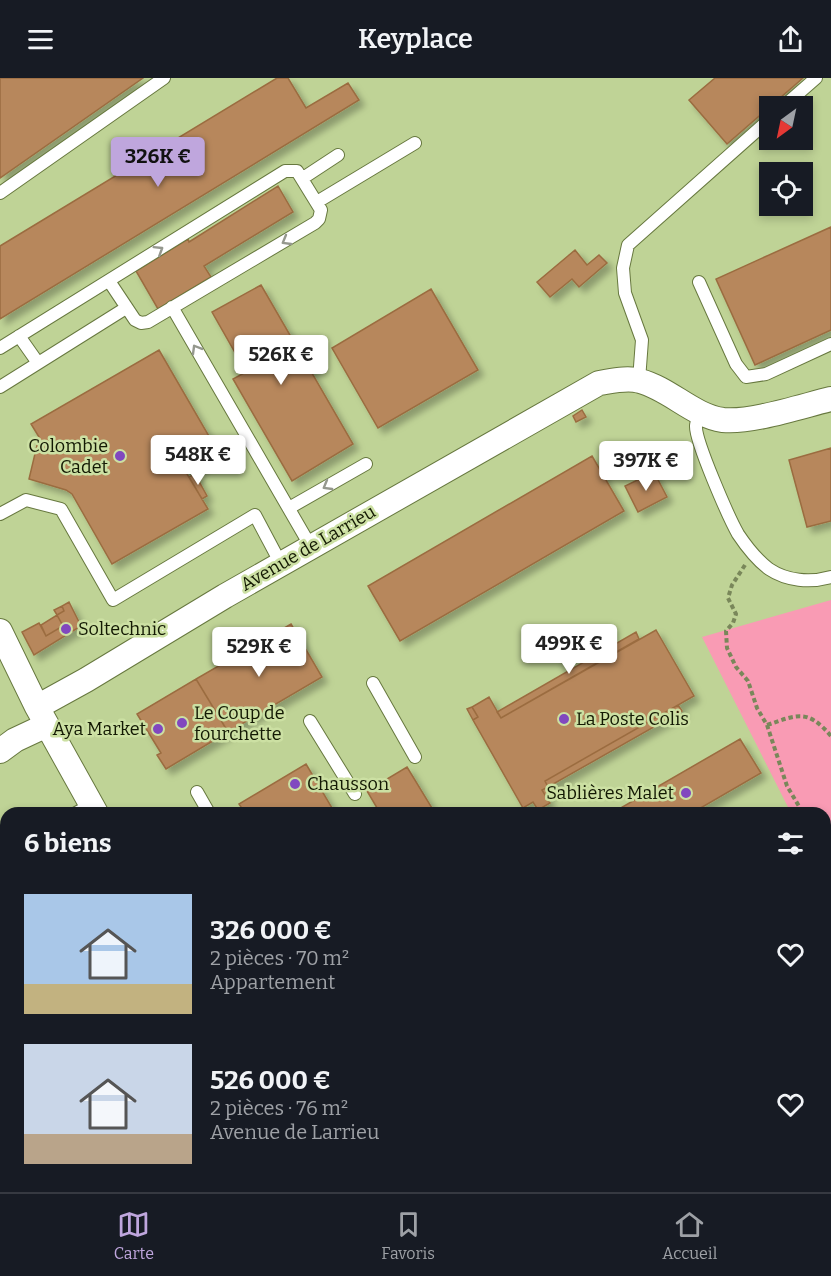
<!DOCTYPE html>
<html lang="fr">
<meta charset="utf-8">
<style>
:root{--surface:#171b24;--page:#20242c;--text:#f1f3f6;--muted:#9ea1a6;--line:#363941;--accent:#bfa6dd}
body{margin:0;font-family:Bitter,serif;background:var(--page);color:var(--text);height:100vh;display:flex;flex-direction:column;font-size:22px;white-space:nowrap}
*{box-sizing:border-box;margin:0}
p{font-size:20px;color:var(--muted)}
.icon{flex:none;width:33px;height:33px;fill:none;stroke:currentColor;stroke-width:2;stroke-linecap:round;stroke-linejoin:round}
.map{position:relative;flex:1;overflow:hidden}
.panel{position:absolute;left:0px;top:729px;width:831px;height:386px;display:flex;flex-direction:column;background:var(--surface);border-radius:18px 18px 0 0;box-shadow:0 3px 9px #0003}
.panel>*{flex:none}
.needle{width:39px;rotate:213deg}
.fabs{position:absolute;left:759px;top:18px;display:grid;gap:12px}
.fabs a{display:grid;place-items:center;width:54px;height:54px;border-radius:0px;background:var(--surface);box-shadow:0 3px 9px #0003;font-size:30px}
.price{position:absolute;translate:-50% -51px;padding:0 14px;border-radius:6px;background:#fff;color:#222;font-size:20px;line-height:39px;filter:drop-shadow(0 2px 3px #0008)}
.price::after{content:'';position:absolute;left:50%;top:36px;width:18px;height:14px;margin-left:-9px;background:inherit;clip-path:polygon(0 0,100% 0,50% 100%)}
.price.on{background:var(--accent);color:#111}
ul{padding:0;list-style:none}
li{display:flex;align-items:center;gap:18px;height:150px;padding:0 24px}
li span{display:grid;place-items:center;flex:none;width:168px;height:120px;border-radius:0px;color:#555}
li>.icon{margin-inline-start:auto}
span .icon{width:72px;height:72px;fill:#fffc;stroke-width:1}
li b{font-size:26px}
h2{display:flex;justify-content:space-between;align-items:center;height:72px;padding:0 24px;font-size:26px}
header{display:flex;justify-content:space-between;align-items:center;height:78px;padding:0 24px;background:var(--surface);font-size:27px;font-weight:600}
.menu{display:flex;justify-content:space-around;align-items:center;height:84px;border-top:2px solid var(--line);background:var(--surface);font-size:16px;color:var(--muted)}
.menu a{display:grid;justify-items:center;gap:3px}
.menu .on{color:var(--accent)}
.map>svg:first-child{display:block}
</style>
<header><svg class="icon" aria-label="menu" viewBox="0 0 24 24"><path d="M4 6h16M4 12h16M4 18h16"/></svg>Keyplace<svg class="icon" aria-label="share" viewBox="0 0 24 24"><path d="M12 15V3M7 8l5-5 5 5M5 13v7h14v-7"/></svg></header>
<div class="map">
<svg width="831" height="1114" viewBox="0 0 831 1114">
<defs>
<filter id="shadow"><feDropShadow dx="5.5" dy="5.5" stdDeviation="3" flood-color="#0004"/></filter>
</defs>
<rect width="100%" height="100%" fill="#bfd396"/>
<path fill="#f99bb4" d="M831 522V813L825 801V735H791L702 559Z"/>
<path fill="#b7875b" stroke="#9b6c40" stroke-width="1.5" filter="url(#shadow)" d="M0 0H143L0 100Z
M277 0H288L306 30 348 5 359 22 0 241V168Z
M715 0H803L727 66 689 22Z
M278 108 293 134 204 188 211 199 158 231 136 193 188 161 189 164Z
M831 149V252L755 287 716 201Z
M575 172 587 187 599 177 607 185 579 209 572 201 550 219 537 204Z
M261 207 353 366 292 403 233 301 246 294 212 234Z
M431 211 478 292 378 350 332 270Z
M159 272 217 372 184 391 208 431 112 486 72 416 66 412 29 401 39 359 31 346Z
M582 332 586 339 576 344 573 338Z
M831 370V443L807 449 789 382Z
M217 372 220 377 198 390 195 385Z
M592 378 624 433 400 563 368 508Z
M654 394 667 419 638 434 625 408Z
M195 396 207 418 202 421 189 399Z
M69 524 81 548 34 577 22 554 39 545 46 558 63 548 57 537 64 533 62 528Z
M62 528 64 533 57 537 54 532Z
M57 537 63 548 46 558 41 547Z
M291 546 322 599 228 654 196 601Z
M656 552 694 618 545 703 548 709 542 712 550 725 538 732 533 724 523 730 473 642 478 639 472 629 489 619 501 640Z
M636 554 639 561 501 640 497 634Z
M196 601 228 654 166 691 157 677 161 675 137 636Z
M678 627 682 633 548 709 545 703Z
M472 629 478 639 473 642 467 631Z
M740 661 761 695 692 735H612Z
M306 686 335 735H245L239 726Z
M407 689 435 735H380L367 713Z
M548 709 551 713 545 717 542 712Z
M6 789V864L0 868V793Z
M0 914 6 924V1024L0 1027Z
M825 966 831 977V1114H655L652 1108H825Z
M362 1108H372L375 1114H365Z
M372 1108H519L522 1114H375Z"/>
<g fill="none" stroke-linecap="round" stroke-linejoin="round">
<g stroke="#67783f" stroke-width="14">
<path id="lane" d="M784 28 816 0
M303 100 338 77
M0 115 164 0
M317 124 415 65
M699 204 736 286 746 299 766 296 831 266
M172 229 311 469
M19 258 38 285
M0 270 285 93H297L321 132 319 141 315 145 148 244 141 245 135 242 109 203
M639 302 642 262 625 215 623 190 628 167 770 41
M0 309 126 230
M700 334C699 338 696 344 696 348 695 363 729 440 738 456 746 468 757 482 769 491 787 503 810 505 831 499
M289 430 366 386
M0 436 26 422 61 431 113 522 255 437 281 486
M373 605 415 679
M310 643 355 716
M197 714 209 735
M76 735 91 727
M0 767H6
M825 883 831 894
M342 1108 345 1114
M588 1108 590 1114"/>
</g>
<g stroke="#67783f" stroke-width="26">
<path id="street" d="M0 553 37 629 96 735
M37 629 86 602 225 518 599 305C612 303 628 299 640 303 670 311 693 338 723 342 751 345 802 328 831 321
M0 673 15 662 47 647
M295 1108 298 1114"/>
</g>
<path stroke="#79875a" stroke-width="4" stroke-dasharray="4.5 3" stroke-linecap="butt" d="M745 487 732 507 728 520 736 536 733 545 726 553 727 570 736 589 748 603 757 630 767 647 787 708 803 735
M767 647C797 637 807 630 831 658
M825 780 831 793"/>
<use href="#lane" stroke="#fff" stroke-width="12"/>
<use href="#street" stroke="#fff" stroke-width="24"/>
</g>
<defs><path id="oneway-chevron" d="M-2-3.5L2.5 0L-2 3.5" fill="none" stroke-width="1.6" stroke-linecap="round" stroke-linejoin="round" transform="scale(1.5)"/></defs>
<g stroke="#95988e">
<use href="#oneway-chevron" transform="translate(286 163) rotate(150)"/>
<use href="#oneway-chevron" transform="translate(159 172) rotate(-32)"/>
<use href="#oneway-chevron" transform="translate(196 271) rotate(-120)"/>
<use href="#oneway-chevron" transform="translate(327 408) rotate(150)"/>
</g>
<g fill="#8148bf" stroke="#cce0a3" stroke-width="2">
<circle cx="120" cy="378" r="6"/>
<circle cx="66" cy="551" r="6"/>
<circle cx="564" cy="641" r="6"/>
<circle cx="182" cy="645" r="6"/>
<circle cx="158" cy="651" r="6"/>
<circle cx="295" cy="706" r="6"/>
<circle cx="686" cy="715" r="6"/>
</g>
<g text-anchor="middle" stroke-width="5" stroke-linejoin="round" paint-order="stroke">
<g font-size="18" fill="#131903" stroke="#cce0a3" text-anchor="start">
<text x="108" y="374" text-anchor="end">Colombie<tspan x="108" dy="21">Cadet</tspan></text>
<text x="78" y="557">Soltechnic</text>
<text x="194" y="641">Le Coup de<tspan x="194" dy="21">fourchette</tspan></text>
<text x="576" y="647">La Poste Colis</text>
<text x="146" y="657" text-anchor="end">Aya Market</text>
<text x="307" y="712">Chausson</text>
<text x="674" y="721" text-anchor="end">Sablières Malet</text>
</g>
<g font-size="18" fill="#131903" stroke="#cce0a3">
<text transform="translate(308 470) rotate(-30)" y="6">Avenue de Larrieu</text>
</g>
</g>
</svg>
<div class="fabs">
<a><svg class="needle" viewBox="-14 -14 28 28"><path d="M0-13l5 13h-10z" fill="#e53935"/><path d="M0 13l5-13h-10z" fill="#9ea1a6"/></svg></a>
<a><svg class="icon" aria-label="locate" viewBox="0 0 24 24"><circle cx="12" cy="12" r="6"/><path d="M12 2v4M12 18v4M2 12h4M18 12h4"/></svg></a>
</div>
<b class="price on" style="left:158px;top:110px">326K €</b>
<b class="price" style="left:281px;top:308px">526K €</b>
<b class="price" style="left:198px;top:408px">548K €</b>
<b class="price" style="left:646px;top:414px">397K €</b>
<b class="price" style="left:569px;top:597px">499K €</b>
<b class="price" style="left:259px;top:600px">529K €</b>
<section class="panel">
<h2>6 biens<svg class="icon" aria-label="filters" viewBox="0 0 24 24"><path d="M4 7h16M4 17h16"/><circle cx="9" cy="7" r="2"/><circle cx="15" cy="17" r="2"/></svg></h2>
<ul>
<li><span style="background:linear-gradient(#a9c7e8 75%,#c2b280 0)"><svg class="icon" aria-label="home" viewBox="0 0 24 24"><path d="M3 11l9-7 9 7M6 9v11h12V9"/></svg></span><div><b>326 000 €</b><p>2 pièces · 70 m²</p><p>Appartement</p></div><svg class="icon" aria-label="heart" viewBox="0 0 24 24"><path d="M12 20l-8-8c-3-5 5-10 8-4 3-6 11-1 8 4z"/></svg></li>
<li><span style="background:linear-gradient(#c9d6e8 75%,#b9a48a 0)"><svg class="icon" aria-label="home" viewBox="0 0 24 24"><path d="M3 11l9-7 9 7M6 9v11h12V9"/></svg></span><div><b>526 000 €</b><p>2 pièces · 76 m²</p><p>Avenue de Larrieu</p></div><svg class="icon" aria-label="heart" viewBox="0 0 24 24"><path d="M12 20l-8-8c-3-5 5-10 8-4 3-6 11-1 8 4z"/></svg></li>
</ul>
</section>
</div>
<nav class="menu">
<a class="on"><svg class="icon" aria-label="map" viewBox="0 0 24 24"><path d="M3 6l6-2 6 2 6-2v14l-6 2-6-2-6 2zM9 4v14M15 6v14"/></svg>Carte</a>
<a><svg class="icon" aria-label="saved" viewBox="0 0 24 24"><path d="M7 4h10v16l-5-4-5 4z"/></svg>Favoris</a>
<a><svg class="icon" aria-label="home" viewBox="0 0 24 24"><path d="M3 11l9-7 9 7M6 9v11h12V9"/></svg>Accueil</a>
</nav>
